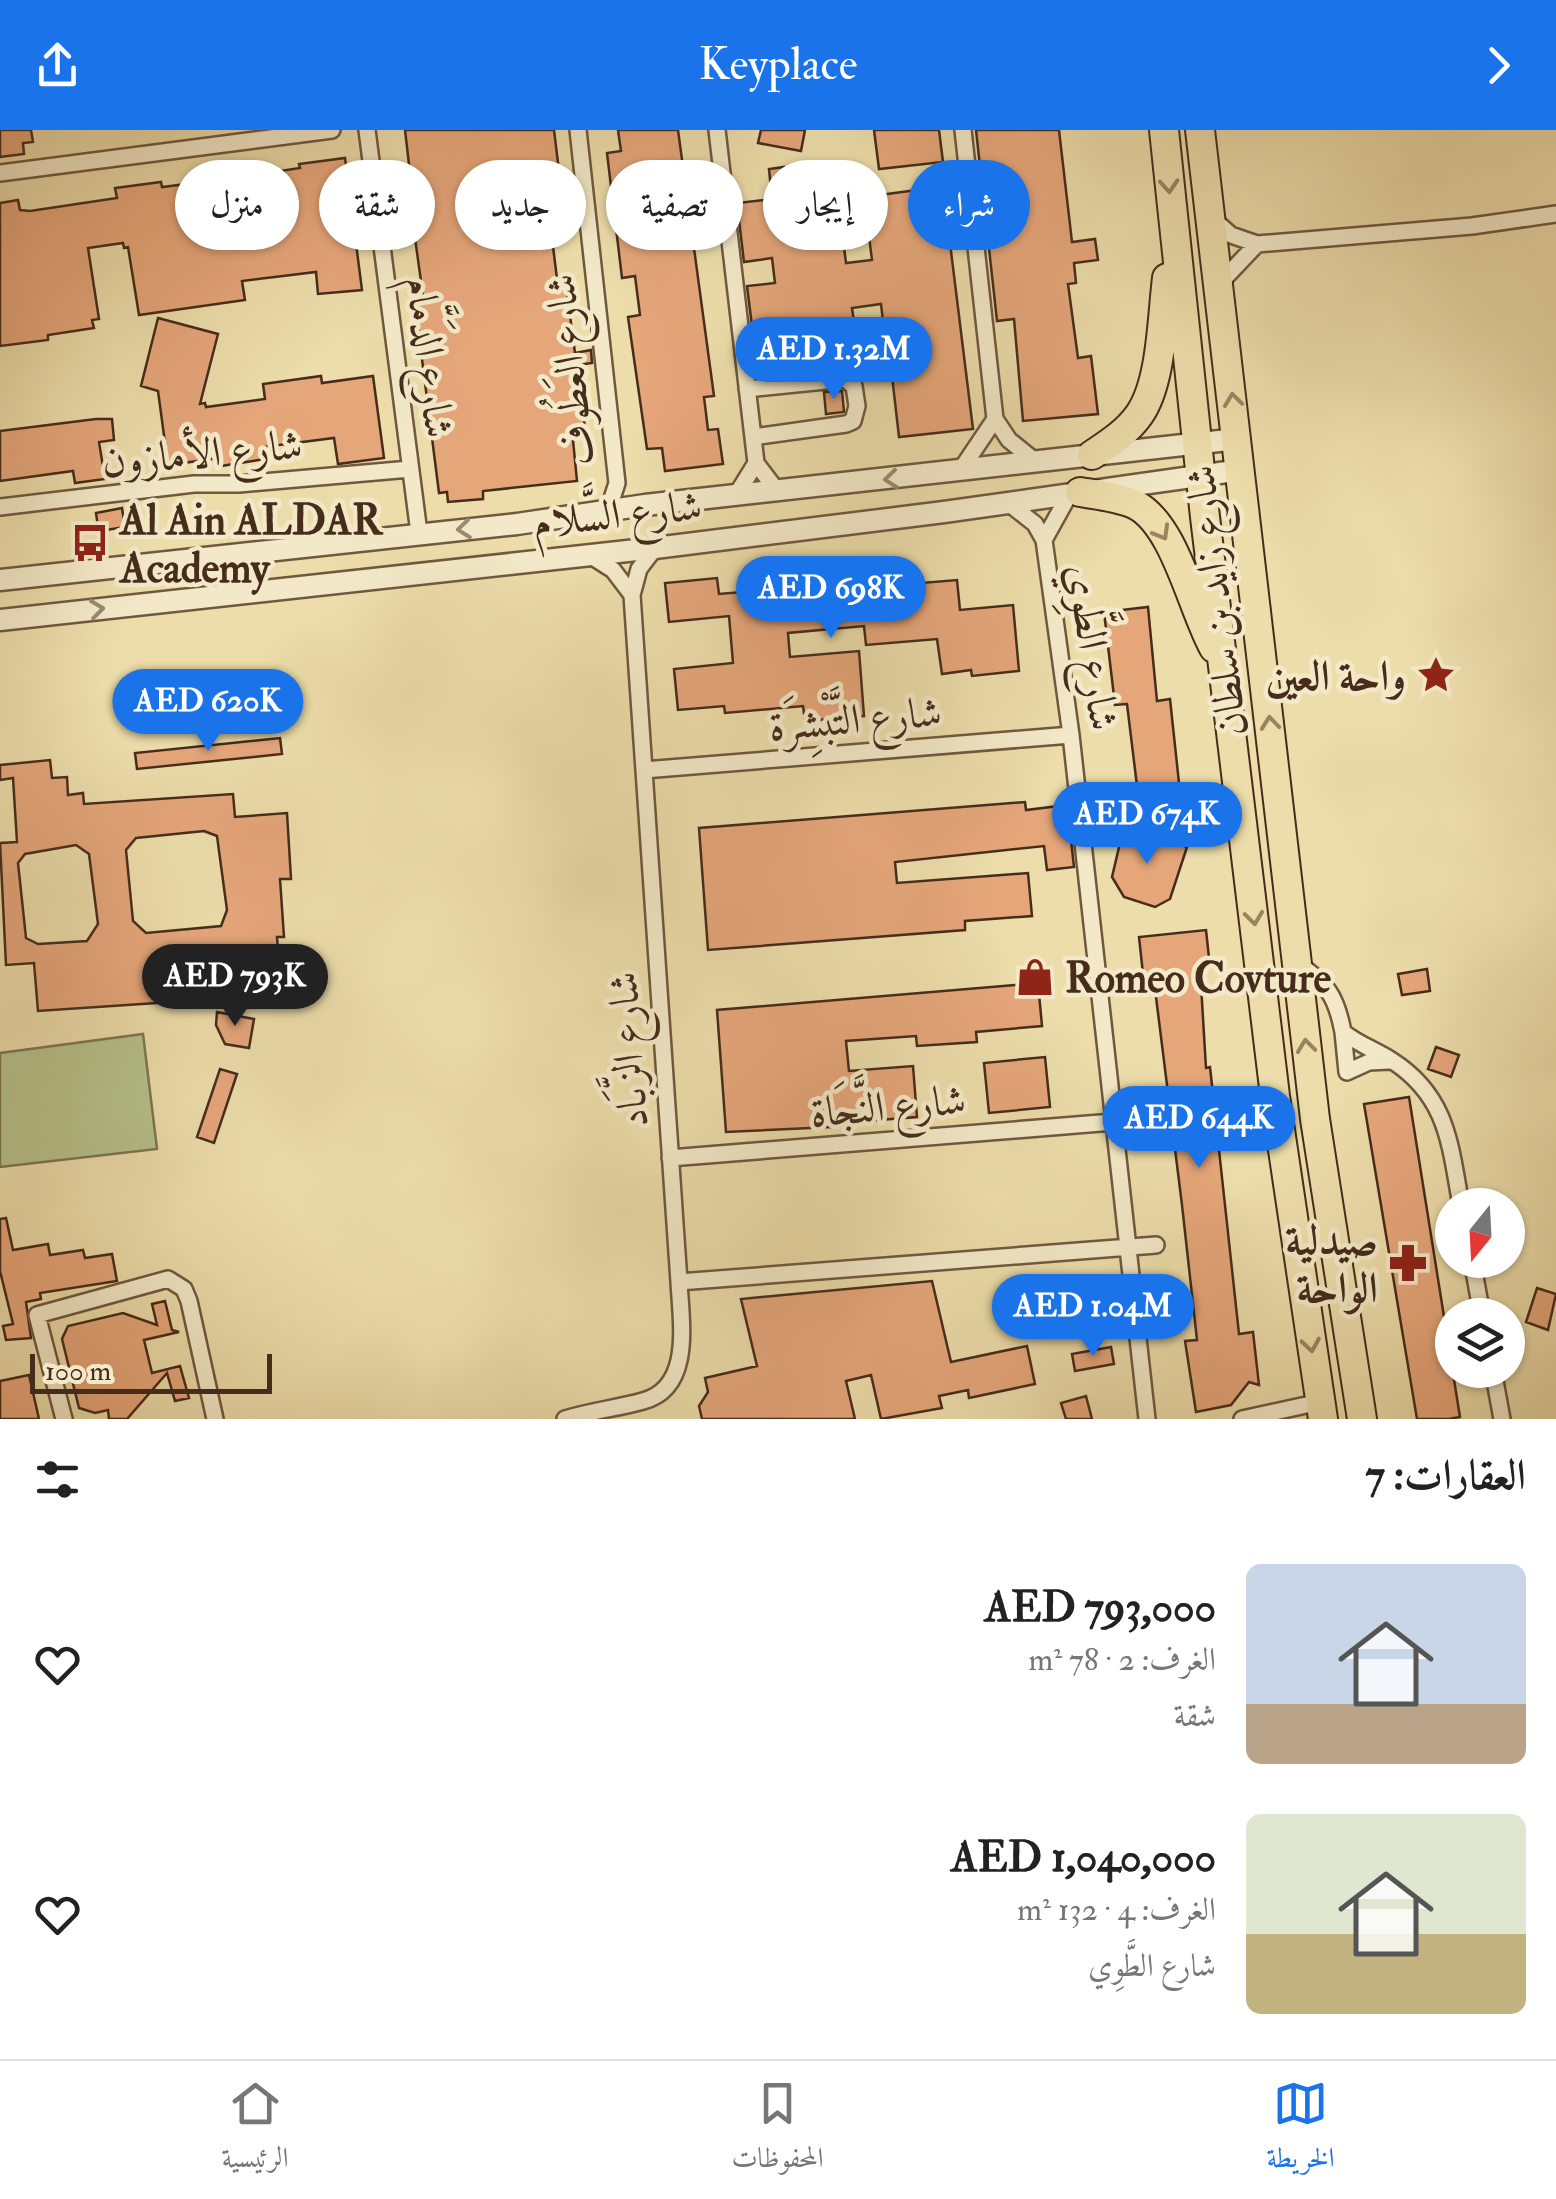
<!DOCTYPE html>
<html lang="ar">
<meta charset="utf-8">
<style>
:root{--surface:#fff;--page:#f2f2f2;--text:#222;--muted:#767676;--line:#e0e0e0;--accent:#1a73e8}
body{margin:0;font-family:"IM FELL Double Pica",Amiri,serif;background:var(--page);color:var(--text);direction:rtl;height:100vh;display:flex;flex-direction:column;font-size:38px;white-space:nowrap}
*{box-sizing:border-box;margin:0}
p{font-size:32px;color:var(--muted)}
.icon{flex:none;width:55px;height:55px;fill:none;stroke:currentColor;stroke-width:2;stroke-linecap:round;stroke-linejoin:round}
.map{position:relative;height:1289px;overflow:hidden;direction:ltr}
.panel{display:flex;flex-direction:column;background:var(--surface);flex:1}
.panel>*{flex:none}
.guide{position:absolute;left:30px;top:30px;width:1000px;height:90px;direction:rtl;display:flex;gap:20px}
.needle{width:65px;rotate:198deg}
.buttons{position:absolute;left:1435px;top:1058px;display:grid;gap:20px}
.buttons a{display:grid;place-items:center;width:90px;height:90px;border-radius:50%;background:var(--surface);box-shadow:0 2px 8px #0004;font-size:50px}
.scale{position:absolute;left:30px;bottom:25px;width:242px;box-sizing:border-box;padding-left:10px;border:5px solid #462c1b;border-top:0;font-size:28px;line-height:35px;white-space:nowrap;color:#462c1b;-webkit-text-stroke:8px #f3e9c8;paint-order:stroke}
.price{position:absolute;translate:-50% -85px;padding:0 22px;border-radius:35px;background:var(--accent);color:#fff;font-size:32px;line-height:65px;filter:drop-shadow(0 2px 5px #0008)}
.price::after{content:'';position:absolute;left:50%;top:60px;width:30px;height:22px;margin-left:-15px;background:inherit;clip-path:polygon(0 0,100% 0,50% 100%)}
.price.selected{background:#222;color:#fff}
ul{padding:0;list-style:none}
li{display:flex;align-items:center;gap:30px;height:250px;padding:0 30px}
li span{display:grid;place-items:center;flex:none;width:280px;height:200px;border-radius:15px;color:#555}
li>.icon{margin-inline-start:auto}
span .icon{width:120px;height:120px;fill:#fffc;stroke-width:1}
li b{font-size:42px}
h2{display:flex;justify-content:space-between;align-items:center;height:120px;padding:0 30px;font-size:42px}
.pill{padding:0 35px;border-radius:45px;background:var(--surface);box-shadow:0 2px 8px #0004;font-size:35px;line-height:90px}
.pill.selected{background:var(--accent);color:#fff}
header{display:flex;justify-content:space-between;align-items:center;height:130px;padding:0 30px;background:var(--accent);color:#fff;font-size:45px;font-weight:600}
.tab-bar{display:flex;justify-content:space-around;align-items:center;height:140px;border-top:2px solid var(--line);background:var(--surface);font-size:28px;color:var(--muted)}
.tab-bar a{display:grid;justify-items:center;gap:5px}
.tab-bar .selected{color:var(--accent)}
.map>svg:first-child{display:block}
</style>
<header><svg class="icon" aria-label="forward" viewBox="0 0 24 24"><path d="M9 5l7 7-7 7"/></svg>Keyplace<svg class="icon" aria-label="share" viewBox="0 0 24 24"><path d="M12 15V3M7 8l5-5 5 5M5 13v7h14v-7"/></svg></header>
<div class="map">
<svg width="1556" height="1289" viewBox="0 0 1556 1289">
<rect width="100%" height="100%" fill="#ecddaa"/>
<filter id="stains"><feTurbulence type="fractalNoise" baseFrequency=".002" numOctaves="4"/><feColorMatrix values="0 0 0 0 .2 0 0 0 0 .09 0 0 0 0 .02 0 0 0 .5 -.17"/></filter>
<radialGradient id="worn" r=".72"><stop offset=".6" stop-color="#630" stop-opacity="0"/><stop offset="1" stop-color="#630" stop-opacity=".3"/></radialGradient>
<path fill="#b6c18a" stroke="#7e7652" stroke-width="2.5" d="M143 904 157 1019 0 1037V923Z"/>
<path fill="#e5a67a" stroke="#462c1b" stroke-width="2.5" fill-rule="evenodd" d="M0 0H31L33 12 23 13 24 24 0 27Z
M405 0H554L564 82 549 84 558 157 566 156 575 223 591 220 592 233 578 235 585 299 572 300 577 351 483 361V369L448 372 447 362 439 363 415 174 424 173 406 43H410Z
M618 0H678L714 266 704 267 708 300 718 299 723 334 665 341 662 318 647 319 628 187 640 185 635 146 622 148 607 23 621 21Z
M761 0H805L801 21 758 13Z
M874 0H939L943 32 879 39Z
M976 0H1059L1072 112 1095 109 1098 130 1074 133 1076 153 1068 154 1078 228 1091 226 1098 284 1023 291 1014 189 997 191Z
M345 28 362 160 318 164 316 142 242 151 245 170 139 185 128 117 124 118 123 113 88 118 99 189 92 190 94 198 48 205V210L0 216V73L18 70 20 80 30 81 117 68 115 58 161 52 162 57 235 48 300 38 299 34Z
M784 37 787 67 837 61 846 133 872 130 864 67 925 59 931 108 949 105 973 299 899 307 892 246H900L896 208 885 209 881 174 852 178 857 213 851 214 854 232 840 234 841 238 821 240V236L758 244 747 156 775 153 772 128 744 132 737 73 772 69 769 39Z
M158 188 218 204 200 274 205 273 206 277 265 269 263 254 321 246 322 253 373 246 384 328 338 334 334 308 263 317 265 329 221 336 220 328 168 335 158 261 141 256Z
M842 261 844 282 826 284 824 262Z
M96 289H112L114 310 99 312 105 349 75 353 73 341 0 351V301Z
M122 378 125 397 106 400V395L98 397 96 383Z
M922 447V453L957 450 960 480 1013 475 1019 541 972 546 971 540 942 544 937 509 866 515 864 496 788 503 790 527 859 521 864 586 805 591 803 576 725 583 724 576 678 580 674 539 733 533 729 486 669 492 665 453 717 448 719 464Z
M1148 477 1157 571 1170 569 1179 653 1137 656 1127 574 1115 575 1104 482Z
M280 608 282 624 137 639 135 623Z
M50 630 52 648 67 647 68 665 83 663 84 674 233 664 235 687 287 683 291 749H280L284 807H277L279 831 255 833 256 842 199 845 201 870 38 881 34 833 6 835 0 713 17 712 13 648 0 650V635ZM204 701 217 706 227 780 221 796 146 803 133 791 126 720 136 708ZM76 715 89 724 98 794 87 811 38 814 26 808 18 733 25 724Z
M1025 672 1026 680 1067 675 1074 737 1047 740 1044 716 895 732 897 753 1028 743 1032 786 965 791V800L708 820 699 698Z
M1124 696 1187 717 1170 769 1155 777 1124 767 1112 747Z
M1206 800 1210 837 1200 838 1206 938 1210 937 1239 1204 1253 1202 1259 1255 1249 1252 1231 1275 1196 1282 1185 1211 1197 1210 1182 1075 1153 843 1143 844 1139 807Z
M1427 839 1430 861 1402 865 1398 844Z
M1038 853 1042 896 976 902 977 912 917 916 916 906 846 911 849 941 913 936 917 987 853 992V996L726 1002 717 880Z
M217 882 254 889 249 918 225 914 216 895Z
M1436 917 1459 925 1451 947 1428 939Z
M1045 927 1050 977 989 983 984 933Z
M220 939 237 944 214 1013 197 1007Z
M1409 967 1460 1287 1449 1289H1417L1364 974Z
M6 1088 13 1120 48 1114 50 1125 83 1120 85 1128 112 1124 117 1151 40 1163 41 1169 26 1172 31 1208 6 1210 3 1196 13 1194 0 1141V1089Z
M932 1151 951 1232 1027 1216 1035 1254 969 1268 968 1260 939 1266 942 1278 881 1289 871 1245 846 1251 855 1289H702L699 1276 708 1262 705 1248 757 1236 741 1169Z
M1537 1158 1556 1164 1548 1200 1526 1192Z
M165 1171 172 1200 179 1202 144 1210 152 1243 180 1236 189 1268 175 1271 167 1243 127 1289H109L108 1280 95 1283 79 1278 62 1209 68 1196 123 1183 157 1195 152 1174Z
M1111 1217 1114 1234 1075 1241 1072 1224Z
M29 1245 39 1289H0V1251Z
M1086 1266 1092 1289H1066L1061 1273Z"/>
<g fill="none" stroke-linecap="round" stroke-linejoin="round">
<g stroke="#70583f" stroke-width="20">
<path id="minor" d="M367 0 419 403
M578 0 617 353 608 381
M717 0 756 333 778 362
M963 0 995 289 1009 310 1035 331
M0 43 332 0
M1214 90 1231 105 1257 114 1472 96 1556 84
M1219 154 1257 114
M747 259 845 249 854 256 857 276 853 291 846 294 753 307
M960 341 995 289
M735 367 756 333
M1007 372 1035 394 1044 410 1071 605 1147 1289
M0 377 194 354H239L410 339
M1044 410 1070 363
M588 424 613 440 632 465
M644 640 1071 605
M1297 833C1327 854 1336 865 1343 902 1358 914 1375 920 1391 930 1448 966 1450 1015 1461 1075
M1343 902 1347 942 1369 932 1389 931
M670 1028 1113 992
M1472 1130 1482 1185
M679 1152 1156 1115
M1493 1240 1502 1289
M64 1289 37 1185 168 1149 184 1159 189 1171 215 1289
M565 1289C591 1281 618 1278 643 1271 693 1258 681 1192 679 1152L632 465 639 439 655 418
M1242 1289 1320 1272"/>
</g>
<g stroke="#70583f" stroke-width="25">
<path id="tertiary" d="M0 450 517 394 645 375 1237 309
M0 490 655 418 944 382 1241 340"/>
</g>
<g stroke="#462c1b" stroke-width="32">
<path id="trunk" d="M1164 0 1205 387 1275 966 1323 1289
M1200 0 1315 989 1362 1289
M1092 325C1110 313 1127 302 1139 285 1162 253 1162 187 1167 148
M1080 362C1098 365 1118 367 1134 374 1175 393 1192 479 1214 518"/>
</g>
<use href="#minor" stroke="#f3e9c8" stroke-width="15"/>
<use href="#tertiary" stroke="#f3e9c8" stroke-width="20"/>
<use href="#trunk" stroke="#ecddaa" stroke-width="28"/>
</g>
<defs><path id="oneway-chevron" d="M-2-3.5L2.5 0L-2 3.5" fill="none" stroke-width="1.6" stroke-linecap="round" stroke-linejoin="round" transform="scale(2.5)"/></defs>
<g stroke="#998462">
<use href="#oneway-chevron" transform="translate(1169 56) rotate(86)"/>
<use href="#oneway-chevron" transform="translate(1233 270) rotate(-97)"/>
<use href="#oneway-chevron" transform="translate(1162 403) rotate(60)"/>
<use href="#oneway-chevron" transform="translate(1270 593) rotate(-96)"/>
<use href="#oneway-chevron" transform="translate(1254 788) rotate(83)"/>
<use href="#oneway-chevron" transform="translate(1306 916) rotate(-97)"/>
<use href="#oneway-chevron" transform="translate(1311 1215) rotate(81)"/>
</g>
<g stroke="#9c8a72">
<use href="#oneway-chevron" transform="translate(891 349) rotate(174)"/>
<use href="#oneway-chevron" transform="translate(464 399) rotate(174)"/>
<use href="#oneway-chevron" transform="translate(97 479) rotate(-7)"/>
</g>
<defs>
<g id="bus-bare" transform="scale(3)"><path d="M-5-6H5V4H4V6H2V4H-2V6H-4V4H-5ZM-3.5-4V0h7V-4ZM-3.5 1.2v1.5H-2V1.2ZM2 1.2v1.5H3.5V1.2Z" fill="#8f2418" stroke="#f3e9c8" stroke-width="2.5" paint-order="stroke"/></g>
<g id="sight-bare" transform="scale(3)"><path d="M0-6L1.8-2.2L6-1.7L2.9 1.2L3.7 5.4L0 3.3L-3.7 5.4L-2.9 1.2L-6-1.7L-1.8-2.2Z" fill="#8f2418" stroke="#f3e9c8" stroke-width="2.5" paint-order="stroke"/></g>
<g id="shop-bare" transform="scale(3)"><path d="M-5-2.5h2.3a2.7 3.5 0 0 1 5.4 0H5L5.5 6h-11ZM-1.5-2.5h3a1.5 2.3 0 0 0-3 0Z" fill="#8f2418" stroke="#f3e9c8" stroke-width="2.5" paint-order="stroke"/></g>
<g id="pharmacy-bare" transform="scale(3)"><path d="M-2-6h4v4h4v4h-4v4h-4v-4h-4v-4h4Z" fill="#8f2418" stroke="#f3e9c8" stroke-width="2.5" paint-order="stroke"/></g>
</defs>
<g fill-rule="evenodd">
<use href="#bus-bare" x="90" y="413"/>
<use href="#sight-bare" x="1436" y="545"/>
<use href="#shop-bare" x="1035" y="847"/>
<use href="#pharmacy-bare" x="1408" y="1133"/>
</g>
<g text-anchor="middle" stroke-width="9" stroke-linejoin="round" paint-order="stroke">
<g font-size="42" fill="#462c1b" stroke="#f3e9c8">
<text transform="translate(431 227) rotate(83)" y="15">شارع الدَمَّام</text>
<text transform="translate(569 240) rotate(-96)" y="15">شارع العَطُوف</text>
<text transform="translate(202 322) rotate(-5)" y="15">شارع الأمازون</text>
<text transform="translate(617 383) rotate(-6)" y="15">شارع السَّلام</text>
<text transform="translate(1215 471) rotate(-97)" y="15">شارع زايد بن سلطان</text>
<text transform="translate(1094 517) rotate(82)" y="15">شارع الطَّوِي</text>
<text transform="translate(855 588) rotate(-5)" y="15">شارع التَّبْشِرَة</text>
<text transform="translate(627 920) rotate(-94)" y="15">شارع الزَّبَاد</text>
<text transform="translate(888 975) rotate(-5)" y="15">شارع النَّجَاة</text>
</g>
<g font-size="42" font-weight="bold" fill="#462c1b" stroke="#f3e9c8" text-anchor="start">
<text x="120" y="404">Al Ain ALDAR<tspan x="120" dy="48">Academy</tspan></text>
<text x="1406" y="560" text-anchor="end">واحة العين</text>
<text x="1065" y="862">Romeo Covture</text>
<text x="1378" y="1124" text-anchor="end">صيدلية<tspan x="1378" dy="48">الواحة</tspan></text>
</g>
</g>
<rect width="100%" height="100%" filter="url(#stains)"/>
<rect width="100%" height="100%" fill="url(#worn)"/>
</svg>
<div class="buttons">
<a><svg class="needle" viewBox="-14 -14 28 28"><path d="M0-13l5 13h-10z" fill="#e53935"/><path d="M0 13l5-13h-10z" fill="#767676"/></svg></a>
<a><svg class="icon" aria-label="layers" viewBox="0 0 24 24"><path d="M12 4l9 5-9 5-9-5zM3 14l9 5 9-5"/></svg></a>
</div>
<div class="scale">100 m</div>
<b class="price" style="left:834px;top:272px">AED 1.32M</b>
<b class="price" style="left:831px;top:511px">AED 698K</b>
<b class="price" style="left:208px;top:624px">AED 620K</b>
<b class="price" style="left:1147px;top:737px">AED 674K</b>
<b class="price selected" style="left:235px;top:899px">AED 793K</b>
<b class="price" style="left:1199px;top:1041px">AED 644K</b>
<b class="price" style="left:1093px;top:1229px">AED 1.04M</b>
<div class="guide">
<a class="pill selected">شراء</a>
<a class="pill">إيجار</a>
<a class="pill">تصفية</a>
<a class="pill">جديد</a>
<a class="pill">شقة</a>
<a class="pill">منزل</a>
</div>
</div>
<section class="panel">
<h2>العقارات: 7<svg class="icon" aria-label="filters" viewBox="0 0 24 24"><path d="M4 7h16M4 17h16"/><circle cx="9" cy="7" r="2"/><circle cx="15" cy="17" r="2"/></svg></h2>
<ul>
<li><span style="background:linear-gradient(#c9d6e8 70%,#b9a48a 0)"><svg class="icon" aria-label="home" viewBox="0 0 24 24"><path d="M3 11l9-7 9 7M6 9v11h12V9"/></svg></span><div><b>AED 793,000</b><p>الغرف: 2 · 78 m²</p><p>شقة</p></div><svg class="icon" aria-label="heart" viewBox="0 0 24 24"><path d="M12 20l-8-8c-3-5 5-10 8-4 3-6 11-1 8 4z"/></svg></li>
<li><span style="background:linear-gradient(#dfe7d0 60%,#c2b280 0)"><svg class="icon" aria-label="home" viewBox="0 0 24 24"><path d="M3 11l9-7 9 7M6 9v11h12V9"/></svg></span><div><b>AED 1,040,000</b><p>الغرف: 4 · 132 m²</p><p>شارع الطَّوِي</p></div><svg class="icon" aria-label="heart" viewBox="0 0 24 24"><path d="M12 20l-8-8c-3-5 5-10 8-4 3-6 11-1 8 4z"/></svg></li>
</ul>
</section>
<nav class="tab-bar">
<a class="selected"><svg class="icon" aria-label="map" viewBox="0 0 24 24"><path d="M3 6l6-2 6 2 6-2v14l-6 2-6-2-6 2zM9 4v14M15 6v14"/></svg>الخريطة</a>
<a><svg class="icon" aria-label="saved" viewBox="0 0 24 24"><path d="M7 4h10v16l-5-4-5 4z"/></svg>المحفوظات</a>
<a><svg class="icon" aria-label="home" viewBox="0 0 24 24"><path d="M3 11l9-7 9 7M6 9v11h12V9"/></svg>الرئيسية</a>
</nav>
